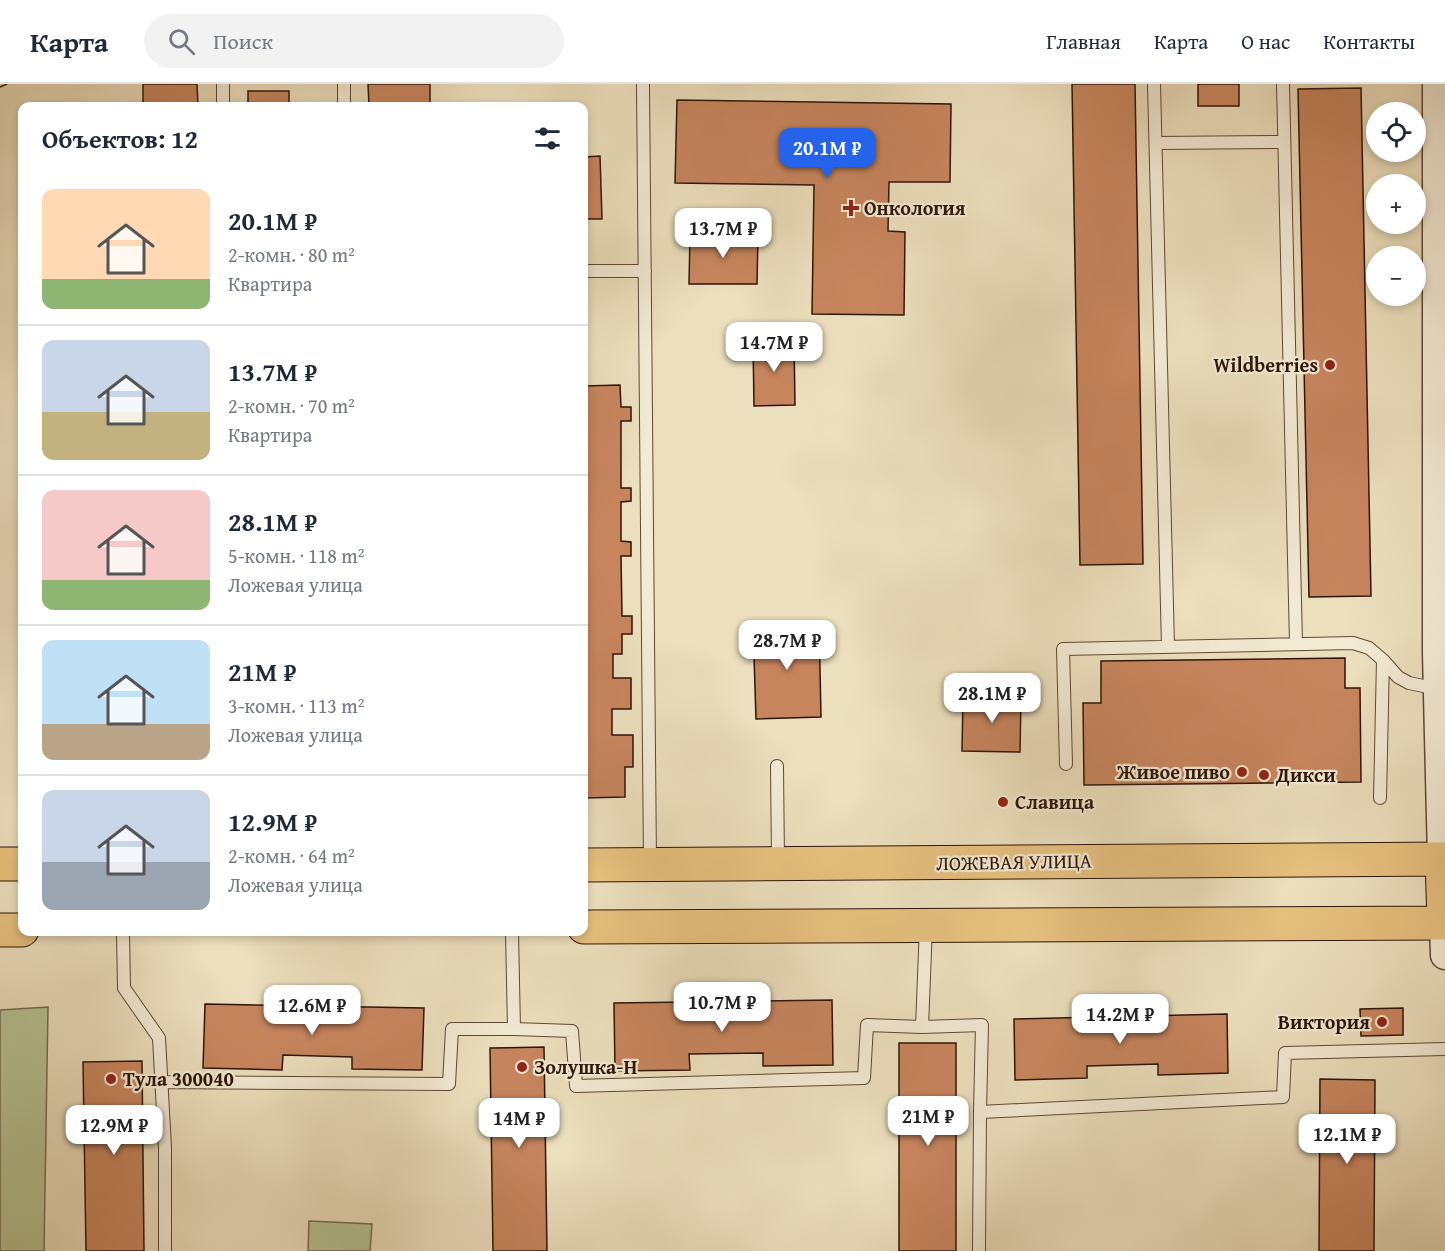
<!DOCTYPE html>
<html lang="ru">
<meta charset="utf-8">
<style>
:root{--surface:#fff;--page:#f2f2f3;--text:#1f2937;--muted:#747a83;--line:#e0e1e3;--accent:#2563eb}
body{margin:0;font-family:"Gentium Book Plus",serif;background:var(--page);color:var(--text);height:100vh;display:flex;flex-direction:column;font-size:22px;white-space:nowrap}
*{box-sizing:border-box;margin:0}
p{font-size:20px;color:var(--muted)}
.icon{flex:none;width:33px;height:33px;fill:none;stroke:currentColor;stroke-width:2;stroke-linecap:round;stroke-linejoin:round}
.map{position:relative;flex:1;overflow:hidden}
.sheet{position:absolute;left:18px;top:18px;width:570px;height:834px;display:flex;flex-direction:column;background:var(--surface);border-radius:12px;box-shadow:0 3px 9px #0003}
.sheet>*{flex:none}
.tools{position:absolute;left:1366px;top:18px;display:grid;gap:12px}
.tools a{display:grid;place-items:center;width:60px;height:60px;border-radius:50%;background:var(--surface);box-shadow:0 3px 9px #0003;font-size:30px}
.price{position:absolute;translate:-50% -51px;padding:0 14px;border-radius:12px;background:#fff;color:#222;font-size:20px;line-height:39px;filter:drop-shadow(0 2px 3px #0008)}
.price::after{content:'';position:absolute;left:50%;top:36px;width:18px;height:14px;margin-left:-9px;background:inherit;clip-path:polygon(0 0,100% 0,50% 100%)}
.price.active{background:var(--accent);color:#fff}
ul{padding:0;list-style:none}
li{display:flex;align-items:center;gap:18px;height:150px;padding:0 24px}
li+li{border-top:2px solid var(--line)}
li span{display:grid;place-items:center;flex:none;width:168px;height:120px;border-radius:12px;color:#555}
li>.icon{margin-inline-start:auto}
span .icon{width:72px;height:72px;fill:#fffc;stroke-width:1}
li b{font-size:26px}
h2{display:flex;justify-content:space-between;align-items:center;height:72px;padding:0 24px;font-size:26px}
header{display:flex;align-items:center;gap:36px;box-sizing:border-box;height:84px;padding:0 30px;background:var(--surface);border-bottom:2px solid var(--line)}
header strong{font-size:28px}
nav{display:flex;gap:33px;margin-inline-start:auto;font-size:21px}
.search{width:420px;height:54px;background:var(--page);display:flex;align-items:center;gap:15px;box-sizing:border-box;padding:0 21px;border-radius:33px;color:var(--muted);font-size:22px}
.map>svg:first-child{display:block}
</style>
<header>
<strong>Карта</strong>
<div class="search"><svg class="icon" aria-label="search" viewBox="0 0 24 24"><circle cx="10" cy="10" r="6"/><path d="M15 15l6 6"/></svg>Поиск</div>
<nav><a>Главная</a><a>Карта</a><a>О нас</a><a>Контакты</a></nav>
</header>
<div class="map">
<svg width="1445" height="1167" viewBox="0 0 1445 1167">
<rect width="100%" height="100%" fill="#ecdfbd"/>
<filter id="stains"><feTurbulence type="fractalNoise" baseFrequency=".00333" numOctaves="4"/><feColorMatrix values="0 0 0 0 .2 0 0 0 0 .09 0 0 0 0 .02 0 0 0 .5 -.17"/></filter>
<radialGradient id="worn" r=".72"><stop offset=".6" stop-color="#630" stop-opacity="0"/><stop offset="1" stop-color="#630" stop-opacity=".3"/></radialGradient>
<path fill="#b6c293" stroke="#726c4e" stroke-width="1.5" d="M48 923 44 1167H0V926Z
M309 1137 372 1140 370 1167H308Z"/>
<path fill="#c7855e" stroke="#2d1509" stroke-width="1.5" d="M143 0H197L198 22H143Z
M368 0H430V22H369Z
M1072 0H1135L1143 480 1080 481Z
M1198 0H1239V22H1198Z
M1361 4 1371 512 1309 513 1298 5Z
M248 7H289V22H248Z
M677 16 951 20 950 98H889L888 147 905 148 904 231 812 230 814 101 675 99Z
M600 72 602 135H584V73Z
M690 150 758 151 757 200H689Z
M794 256 795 321 754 322 753 257Z
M620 301 621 323H631V337H621V404H631V417L621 418V457L631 458V472H621L622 532H632V550H622V570H613V594H631V625H612V651H633V683H625V713L584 714V302Z
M819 539 821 633 756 635 753 541Z
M1345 574V604H1360L1361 698 1084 701 1083 619H1101V577Z
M963 612 1021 613 1020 668 962 667Z
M832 916 833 981 763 982V969L689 970 690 986 615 987 614 919Z
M205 920 424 924 422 986 352 985V973L283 971 282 986 203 984Z
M1403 924V951L1361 952 1360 925Z
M1227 930 1228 989 1158 991V980L1087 982V994L1015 996 1014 935Z
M899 959H956V1167H899Z
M544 963 547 1167H493L490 964Z
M142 977 144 1167H86L83 978Z
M1320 995 1375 996 1374 1167H1319Z"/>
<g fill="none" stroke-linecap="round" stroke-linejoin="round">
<g stroke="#5d4836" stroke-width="14">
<path id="service" d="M344 0V22
M643 0 650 779
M1154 0 1168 563
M1283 0 1296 560
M223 22V0
M1156 59 1284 58
M584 187H645
M1066 680 1063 565 1353 559 1369 564 1383 576 1398 593 1409 599 1438 605
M777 682 778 779
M1380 714 1383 576
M926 842 922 943 982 941 980 1028 1283 1013 1285 969 1445 965
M123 848 124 904 159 954 165 1064V1167
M512 848 514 945 572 947 576 1002 864 994 867 941 922 943
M161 998 449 1000 452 945H514
M979 1167 980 1028"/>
</g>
<g stroke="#5d4836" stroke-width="31">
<path id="tertiary" d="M1437 0V569L1442 775
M1444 839 1445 871"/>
</g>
<g stroke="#2d1509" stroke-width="35">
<path id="primary" d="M1442 775 1444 839
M0 780H22
M584 781 1445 775
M584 843 1445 839
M0 846H22"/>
</g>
<use href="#service" stroke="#f3ead4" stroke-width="12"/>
<use href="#tertiary" stroke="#f3ead4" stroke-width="28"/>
<use href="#primary" stroke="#e6c07e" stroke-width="33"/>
<path stroke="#2d1509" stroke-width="1.5" d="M0 3 7 0"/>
</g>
<g fill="#8f2418" stroke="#f3ead4" stroke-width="2">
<path d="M848 115h6v6h6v6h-6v6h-6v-6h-6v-6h6z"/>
<circle cx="1330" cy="281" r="6"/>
<circle cx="1242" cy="688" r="6"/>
<circle cx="1264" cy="691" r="6"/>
<circle cx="1003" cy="718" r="6"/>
<circle cx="1382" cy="938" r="6"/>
<circle cx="522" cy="983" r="6"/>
<circle cx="111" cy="995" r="6"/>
</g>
<g text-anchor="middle" stroke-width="4.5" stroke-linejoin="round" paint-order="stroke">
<g font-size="20" font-weight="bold" fill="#2d1509" stroke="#f3ead4" text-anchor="start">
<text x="864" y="131">Онкология</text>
<text x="1318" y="288" text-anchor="end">Wildberries</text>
<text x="1230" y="695" text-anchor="end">Живое пиво</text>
<text x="1276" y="698">Дикси</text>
<text x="1015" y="725">Славица</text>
<text x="1370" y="945" text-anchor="end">Виктория</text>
<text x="534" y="990">Золушка-Н</text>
<text x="123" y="1002">Тула 300040</text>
</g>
<g font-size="20" fill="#2d1509" stroke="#f3ead4">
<text transform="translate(1014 778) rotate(-1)" y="7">ЛОЖЕВАЯ УЛИЦА</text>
</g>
</g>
<rect width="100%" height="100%" filter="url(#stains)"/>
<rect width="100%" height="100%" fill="url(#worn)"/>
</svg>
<div class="tools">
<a><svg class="icon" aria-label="locate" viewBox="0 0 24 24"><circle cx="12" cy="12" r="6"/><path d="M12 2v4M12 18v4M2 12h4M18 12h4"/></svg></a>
<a>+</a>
<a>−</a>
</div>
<b class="price active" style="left:827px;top:95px">20.1M ₽</b>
<b class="price" style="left:723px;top:175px">13.7M ₽</b>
<b class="price" style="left:774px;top:289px">14.7M ₽</b>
<b class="price" style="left:787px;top:587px">28.7M ₽</b>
<b class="price" style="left:992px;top:640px">28.1M ₽</b>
<b class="price" style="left:722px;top:949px">10.7M ₽</b>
<b class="price" style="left:312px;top:952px">12.6M ₽</b>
<b class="price" style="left:1120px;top:961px">14.2M ₽</b>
<b class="price" style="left:928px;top:1063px">21M ₽</b>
<b class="price" style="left:519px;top:1065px">14M ₽</b>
<b class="price" style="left:114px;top:1072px">12.9M ₽</b>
<b class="price" style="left:1347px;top:1081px">12.1M ₽</b>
<section class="sheet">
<h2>Объектов: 12<svg class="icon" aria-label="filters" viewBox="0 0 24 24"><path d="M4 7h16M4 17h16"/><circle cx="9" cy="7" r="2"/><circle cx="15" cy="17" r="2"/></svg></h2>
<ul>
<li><span style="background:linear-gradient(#ffd9b3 75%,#8fb573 0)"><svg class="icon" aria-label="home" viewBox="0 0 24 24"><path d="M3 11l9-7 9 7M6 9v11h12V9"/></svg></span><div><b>20.1M ₽</b><p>2-комн. · 80 m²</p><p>Квартира</p></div></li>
<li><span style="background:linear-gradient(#c9d6e8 60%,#c2b280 0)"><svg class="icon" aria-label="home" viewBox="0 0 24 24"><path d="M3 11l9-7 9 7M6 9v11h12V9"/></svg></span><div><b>13.7M ₽</b><p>2-комн. · 70 m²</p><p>Квартира</p></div></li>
<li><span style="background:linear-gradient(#f6c9c9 75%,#8fb573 0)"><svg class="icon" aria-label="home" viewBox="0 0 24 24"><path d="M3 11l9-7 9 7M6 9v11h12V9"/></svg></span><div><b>28.1M ₽</b><p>5-комн. · 118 m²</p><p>Ложевая улица</p></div></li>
<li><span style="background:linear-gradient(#bfe0f5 70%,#b9a48a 0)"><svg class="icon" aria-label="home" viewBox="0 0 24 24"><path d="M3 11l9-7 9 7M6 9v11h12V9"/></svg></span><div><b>21M ₽</b><p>3-комн. · 113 m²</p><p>Ложевая улица</p></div></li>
<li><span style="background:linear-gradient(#c9d6e8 60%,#9aa5b1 0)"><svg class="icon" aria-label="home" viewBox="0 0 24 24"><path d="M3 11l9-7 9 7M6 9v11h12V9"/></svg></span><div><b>12.9M ₽</b><p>2-комн. · 64 m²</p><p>Ложевая улица</p></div></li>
</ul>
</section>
</div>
